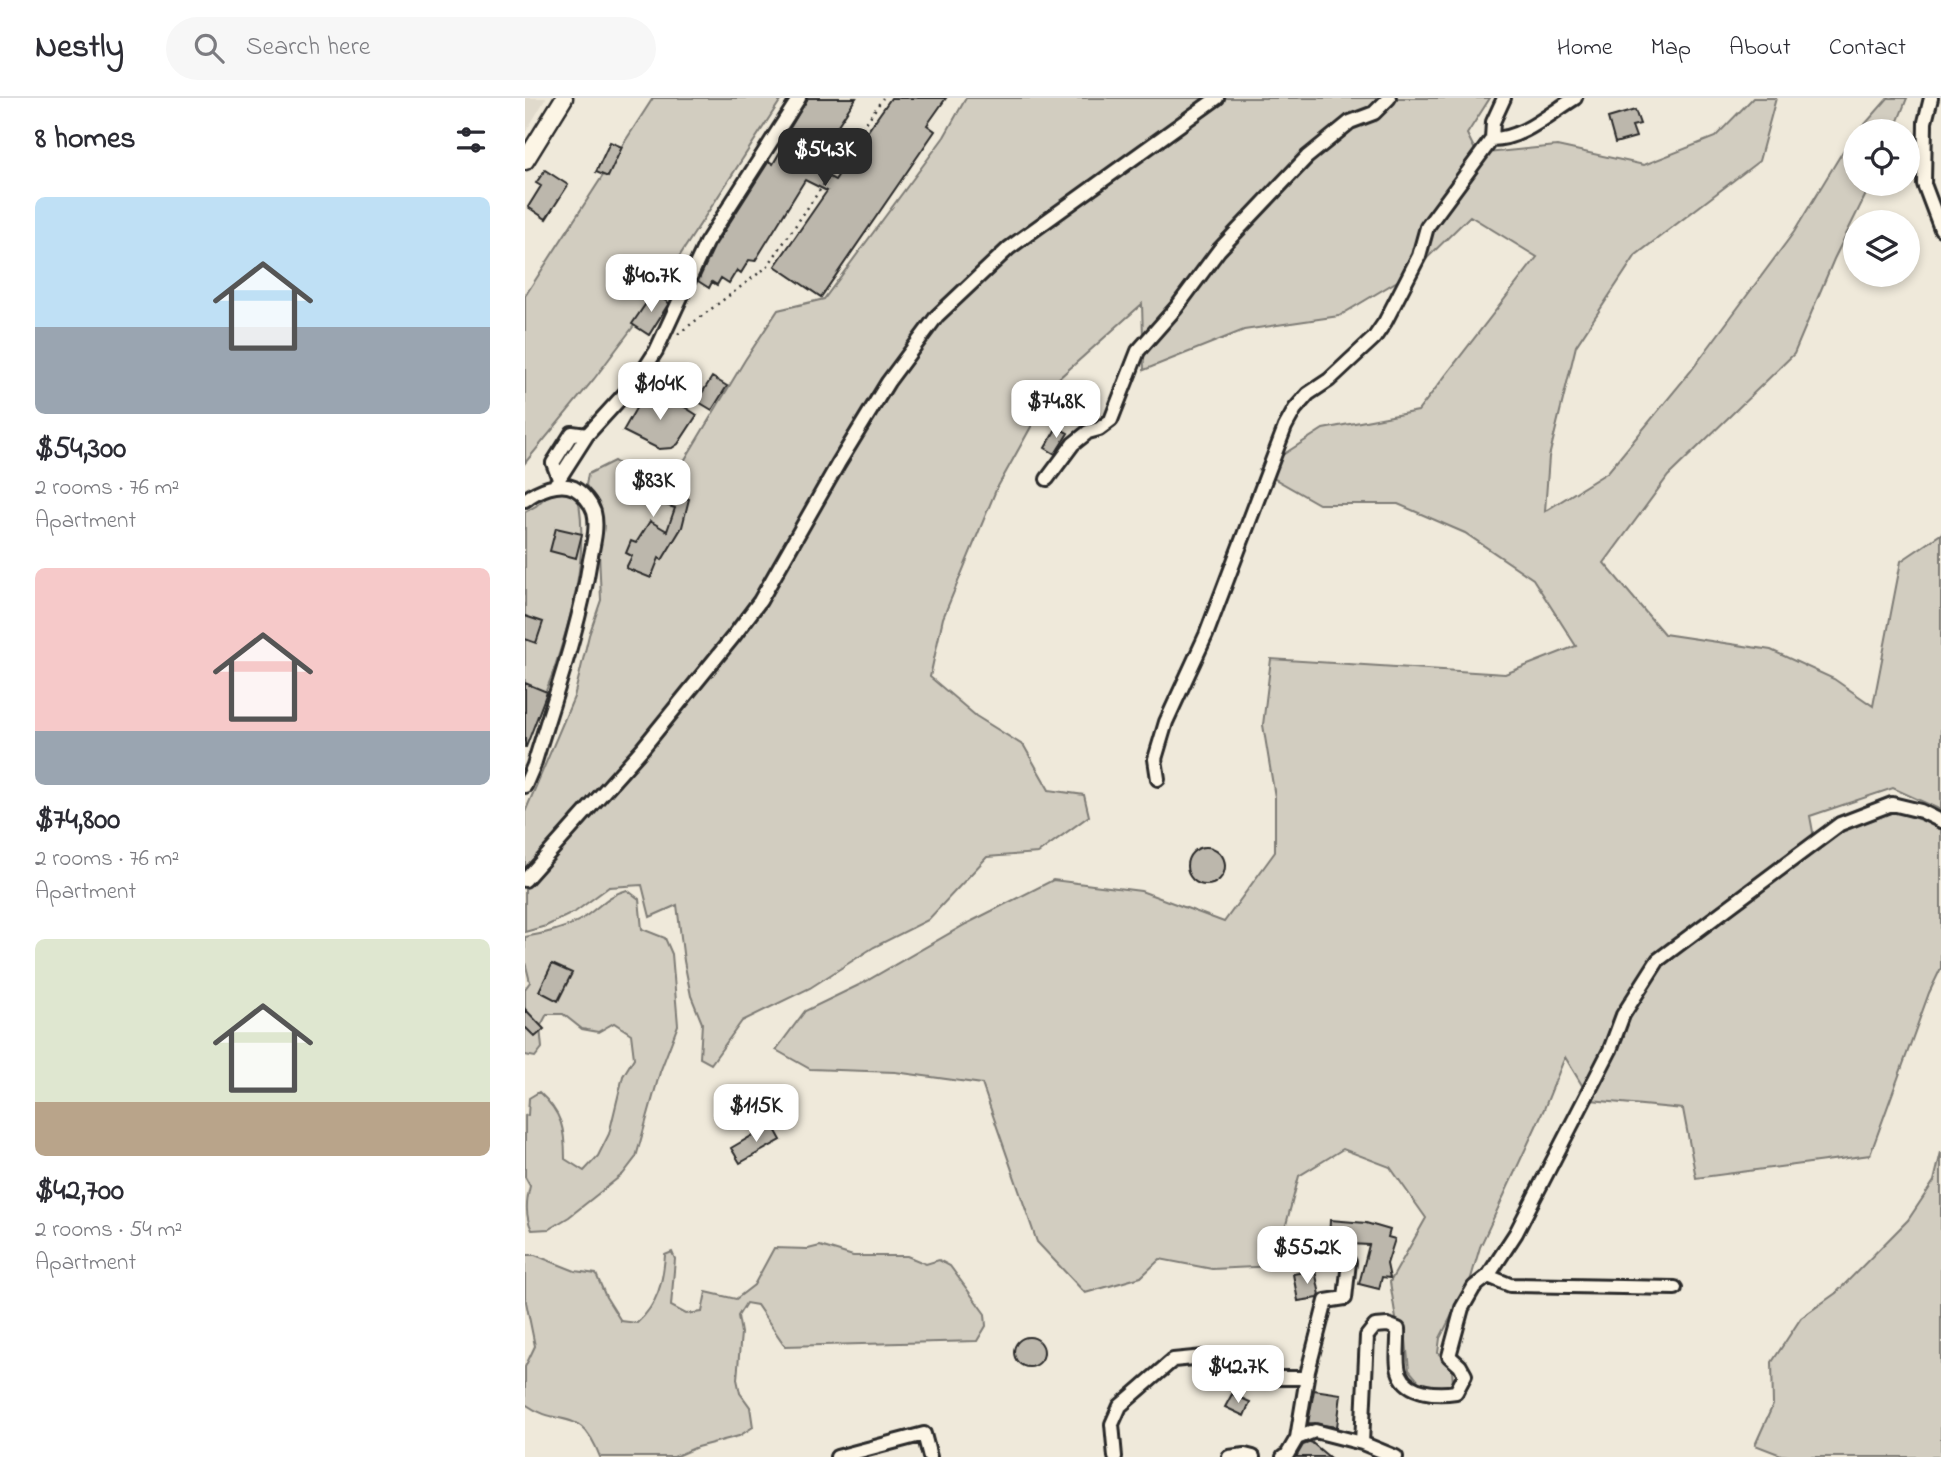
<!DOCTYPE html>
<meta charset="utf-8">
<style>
:root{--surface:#fff;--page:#f7f7f7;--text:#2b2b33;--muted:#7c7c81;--line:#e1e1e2;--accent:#2b2b2b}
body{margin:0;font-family:"Indie Flower",sans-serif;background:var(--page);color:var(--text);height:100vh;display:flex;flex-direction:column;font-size:26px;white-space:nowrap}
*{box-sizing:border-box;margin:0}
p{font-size:23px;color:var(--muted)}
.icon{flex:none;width:38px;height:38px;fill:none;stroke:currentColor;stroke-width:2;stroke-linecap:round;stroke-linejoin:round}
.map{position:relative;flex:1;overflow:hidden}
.details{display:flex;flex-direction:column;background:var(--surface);width:525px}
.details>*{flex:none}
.fabs{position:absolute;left:1318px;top:21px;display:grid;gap:14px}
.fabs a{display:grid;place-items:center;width:77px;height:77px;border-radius:50%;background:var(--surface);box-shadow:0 4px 10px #0003;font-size:35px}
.price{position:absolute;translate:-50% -60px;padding:0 16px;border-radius:14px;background:#fff;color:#222;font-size:23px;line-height:46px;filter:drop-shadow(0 2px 4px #0008)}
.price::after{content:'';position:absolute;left:50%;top:42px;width:21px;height:16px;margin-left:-10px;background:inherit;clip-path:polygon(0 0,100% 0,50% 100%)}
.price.active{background:var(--accent);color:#fff}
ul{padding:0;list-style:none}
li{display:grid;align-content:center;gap:14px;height:371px;padding:0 35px}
li span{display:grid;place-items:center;height:217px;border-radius:10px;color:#555}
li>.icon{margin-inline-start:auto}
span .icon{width:126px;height:126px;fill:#fffc;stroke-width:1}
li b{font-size:30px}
h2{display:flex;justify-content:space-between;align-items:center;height:84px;padding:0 35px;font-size:30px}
header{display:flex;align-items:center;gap:42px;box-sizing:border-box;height:98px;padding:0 35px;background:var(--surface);border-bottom:2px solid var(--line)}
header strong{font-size:33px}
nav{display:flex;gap:38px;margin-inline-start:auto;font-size:24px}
.search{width:490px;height:63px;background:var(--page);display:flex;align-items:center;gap:18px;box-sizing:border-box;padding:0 24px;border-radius:38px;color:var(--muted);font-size:26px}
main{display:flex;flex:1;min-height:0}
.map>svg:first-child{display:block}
</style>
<header>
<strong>Nestly</strong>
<div class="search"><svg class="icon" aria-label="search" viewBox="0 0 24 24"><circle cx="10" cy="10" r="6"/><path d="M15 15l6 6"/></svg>Search here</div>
<nav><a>Home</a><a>Map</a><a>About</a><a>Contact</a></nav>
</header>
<main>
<section class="details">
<h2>8 homes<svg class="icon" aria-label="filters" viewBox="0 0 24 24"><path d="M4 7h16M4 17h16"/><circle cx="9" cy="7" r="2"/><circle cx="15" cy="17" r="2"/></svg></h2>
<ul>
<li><span style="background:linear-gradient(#bfe0f5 60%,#9aa5b1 0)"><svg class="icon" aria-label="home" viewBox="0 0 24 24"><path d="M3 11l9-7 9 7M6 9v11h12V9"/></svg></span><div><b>$54,300</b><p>2 rooms · 76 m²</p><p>Apartment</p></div></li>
<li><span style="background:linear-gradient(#f6c9c9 75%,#9aa5b1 0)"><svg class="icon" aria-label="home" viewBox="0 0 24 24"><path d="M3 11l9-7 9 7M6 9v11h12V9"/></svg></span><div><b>$74,800</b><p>2 rooms · 76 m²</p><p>Apartment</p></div></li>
<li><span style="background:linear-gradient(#dfe7d0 75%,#b9a48a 0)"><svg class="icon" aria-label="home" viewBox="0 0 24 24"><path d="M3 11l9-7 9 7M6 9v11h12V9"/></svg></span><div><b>$42,700</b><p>2 rooms · 54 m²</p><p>Apartment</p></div></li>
</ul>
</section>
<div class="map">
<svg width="1416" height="1359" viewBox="0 0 1416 1359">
<rect width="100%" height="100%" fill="#efe9da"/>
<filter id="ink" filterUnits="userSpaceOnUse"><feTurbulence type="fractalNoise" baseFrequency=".0143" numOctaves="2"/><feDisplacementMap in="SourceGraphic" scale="14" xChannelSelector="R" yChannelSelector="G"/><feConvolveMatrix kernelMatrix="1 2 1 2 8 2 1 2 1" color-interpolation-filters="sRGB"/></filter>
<g filter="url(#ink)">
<path fill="#e0dacc" d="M0 0H21L0 35Z"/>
<path fill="#d2cdc0" stroke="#7e7c76" stroke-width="2" d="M128 0H257L111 225 69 281 0 365V198Z
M441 0H965L942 36 952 56 1032 48 1119 67 1190 39 1228 0H1251L1234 63 1111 157 1051 248 1024 359 1020 413 1083 374 1166 273 1269 134 1321 48 1330 38V86H1346L1309 161 1269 256 1143 378 1079 465 1139 536 1246 552 1309 581 1348 608 1376 463 1416 436V712L1368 690 1285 718 1290 745 1364 711 1416 729V870L1404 895 1345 1057 1171 1080 1158 1011 1066 1002 1040 959 1019 1011 955 1149 946 1180 915 1240 913 1255 927 1271 928 1287 907 1291 894 1284 884 1272 880 1232 871 1221 865 1184 901 1120 865 1069 818 1051 774 1078 750 1168 687 1171 635 1161 616 1179 560 1195 512 1144 457 986 370 974 285 971 251 952 280 913 338 885 441 826 528 782 616 793 699 824 750 754V699L738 627 746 561 980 576 1051 548 1008 481 940 435 873 406H794L734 372 798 331 893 313 1012 159 945 118 889 173 814 218 719 232 619 272 617 206 532 282 471 392 418 520 405 579 451 618 499 648 524 692 559 697 564 718 513 755 462 759 403 822 349 849 285 890 217 923 186 966 175 960 177 925 166 898 159 863 152 807 125 819 117 787 84 789 50 814 21 828 0 834V714L49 599 64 537 76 502 72 406 61 387 63 376 89 363 123 385 159 363 220 262 253 212 299 201 419 39Z
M1363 0H1382L1369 33H1334Z
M26 394H43L54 404C63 462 46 522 27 577 19 600 7 623 0 647V414L11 408Z
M102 792 114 801 117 831 140 840 147 856 153 927 135 974 111 1059 98 1076 44 1119 24 1131 7 1132C0 1118 1 1104 5 1088L0 1079V1018L3 1017 4 1000 14 994C37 1015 40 1031 40 1061L59 1073 73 1058 84 1036 98 978 109 960 106 936 89 925 73 934 57 931 38 916H22L15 929 17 950 10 959 0 957V891L5 884 0 864V839C19 835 37 832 55 822 72 812 82 797 102 792Z
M1416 1054V1359H1271L1256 1357 1230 1347 1248 1307 1247 1264 1276 1220 1311 1195 1383 1122 1409 1083Z
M295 1148 328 1158H382L401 1166 414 1162 425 1168 460 1216 461 1228 452 1243 260 1248 232 1207 221 1205 213 1218 216 1235 212 1281 215 1295 225 1309 228 1329 214 1338 172 1349 149 1359H75C55 1306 37 1332 0 1306V1269L10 1248 0 1199V1157H10L50 1173 71 1176 81 1199 96 1223 112 1225C133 1206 138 1184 140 1157L147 1154 150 1161 146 1208 161 1216 177 1214 181 1194 211 1201 229 1187 249 1150 283 1151Z"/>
<path fill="#bcb7ac" stroke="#2b2b2b" stroke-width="2" fill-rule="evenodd" d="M283 0H331L313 27 340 37 366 0H421L402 27 410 33 296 199 250 168 302 93 280 82 230 163 224 162 216 175 212 172 204 185 196 180 192 187 187 184 184 190 173 183 189 149 244 63 248 66 259 47 256 45ZM307 36 334 46 310 82 285 69Z
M1110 12 1115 26 1107 28 1111 39 1090 45 1083 20Z
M85 44 97 49 83 79 71 74Z
M20 72 43 87 21 121 3 109 16 88 11 85Z
M128 195 144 205 124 237 107 226Z
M187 279 202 288 187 312 172 303Z
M135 298 144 299 172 317 153 346 147 350 134 351 98 333 114 305Z
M532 329 543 335 530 356 520 350Z
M120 364 143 378 135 391 164 401 157 429 137 462 134 460 126 480 101 470 107 458 101 455 106 443 111 445 125 423 142 433 150 410 128 403 126 406 94 387 105 370 113 375Z
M31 430 57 436 51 460 25 453Z
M0 518 18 524 11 545 0 541Z
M0 585 22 594 1 649H0Z
M662 768a19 19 0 1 1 38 0a19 19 0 1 1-38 0Z
M27 866 47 875 33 903 14 893Z
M0 911 19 931 10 939 0 929Z
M247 1026 256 1042 215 1065 206 1050Z
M805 1122 841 1125 865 1132 863 1139 870 1141 862 1166 865 1180 857 1179 854 1191 834 1186 844 1147 804 1145Z
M790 1172 795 1197 793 1200 773 1203 768 1176Z
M489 1254a15 15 0 1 1 30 0a15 15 0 1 1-30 0Z
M789 1292 816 1296 812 1329 783 1325Z
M707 1296 725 1304 719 1318 700 1309Z
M786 1344 804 1359H771L778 1347Z"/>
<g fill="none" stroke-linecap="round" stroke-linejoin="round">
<g stroke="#2b2b2b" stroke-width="18">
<path id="minor" d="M1406 0 1400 24 1399 86 1416 131
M967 41C997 41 1024 16 1050 0
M34 381 28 365 47 335 62 337
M522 381 548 346 563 334 574 331 586 322 613 253 651 210 694 152 782 59 825 24 849 15 864 0
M30 387 62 337 113 281 131 253 181 145 274 0
M0 402C13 392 34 383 49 390 58 395 66 405 69 414 73 429 68 447 65 462 54 532 29 600 9 667L0 688
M633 681 630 661 641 624 681 537 760 329 770 311 783 296 804 282 849 240 860 224 894 158 902 129 967 41 968 24 979 0
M0 782 117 651 208 539 235 503 313 366 363 284 412 218 484 150 692 0
M963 1178 985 1187 1150 1190
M772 1340 783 1273 801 1203 820 1200 824 1164
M837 1345 871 1359
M312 1359 399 1336 405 1359
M590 1359 587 1326 595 1308 648 1262 679 1259 724 1280H782
M704 1359 720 1357 728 1359
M758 1359 762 1357 772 1340 790 1333 837 1345 842 1238 850 1228 863 1227 873 1231C874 1244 870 1265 875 1276 883 1296 913 1297 931 1294L940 1277 935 1268 924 1258 937 1210 949 1189 963 1178 991 1135 1085 952 1098 917 1133 862 1315 726 1367 706 1396 713 1416 723"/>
</g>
<g stroke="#2b2b2b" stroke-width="21">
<path id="tertiary" d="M0 63 39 0"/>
</g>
<path stroke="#2b2b2b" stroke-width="2.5" stroke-dasharray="2 5" stroke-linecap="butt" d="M153 236 242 169 358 0"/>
<use href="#minor" stroke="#fcf5e5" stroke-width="12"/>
<use href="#tertiary" stroke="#fcf5e5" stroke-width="16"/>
</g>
</g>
</svg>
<div class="fabs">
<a><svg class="icon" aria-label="locate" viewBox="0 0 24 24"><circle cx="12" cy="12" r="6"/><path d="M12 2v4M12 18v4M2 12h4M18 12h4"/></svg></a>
<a><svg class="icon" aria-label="layers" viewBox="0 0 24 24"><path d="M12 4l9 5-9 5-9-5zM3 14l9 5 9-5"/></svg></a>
</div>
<b class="price active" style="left:300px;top:90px">$54.3K</b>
<b class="price" style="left:126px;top:216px">$40.7K</b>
<b class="price" style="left:135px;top:324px">$104K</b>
<b class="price" style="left:531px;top:342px">$74.8K</b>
<b class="price" style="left:128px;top:421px">$83K</b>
<b class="price" style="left:231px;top:1046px">$115K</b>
<b class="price" style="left:782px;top:1188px">$55.2K</b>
<b class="price" style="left:713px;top:1307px">$42.7K</b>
</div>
</main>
